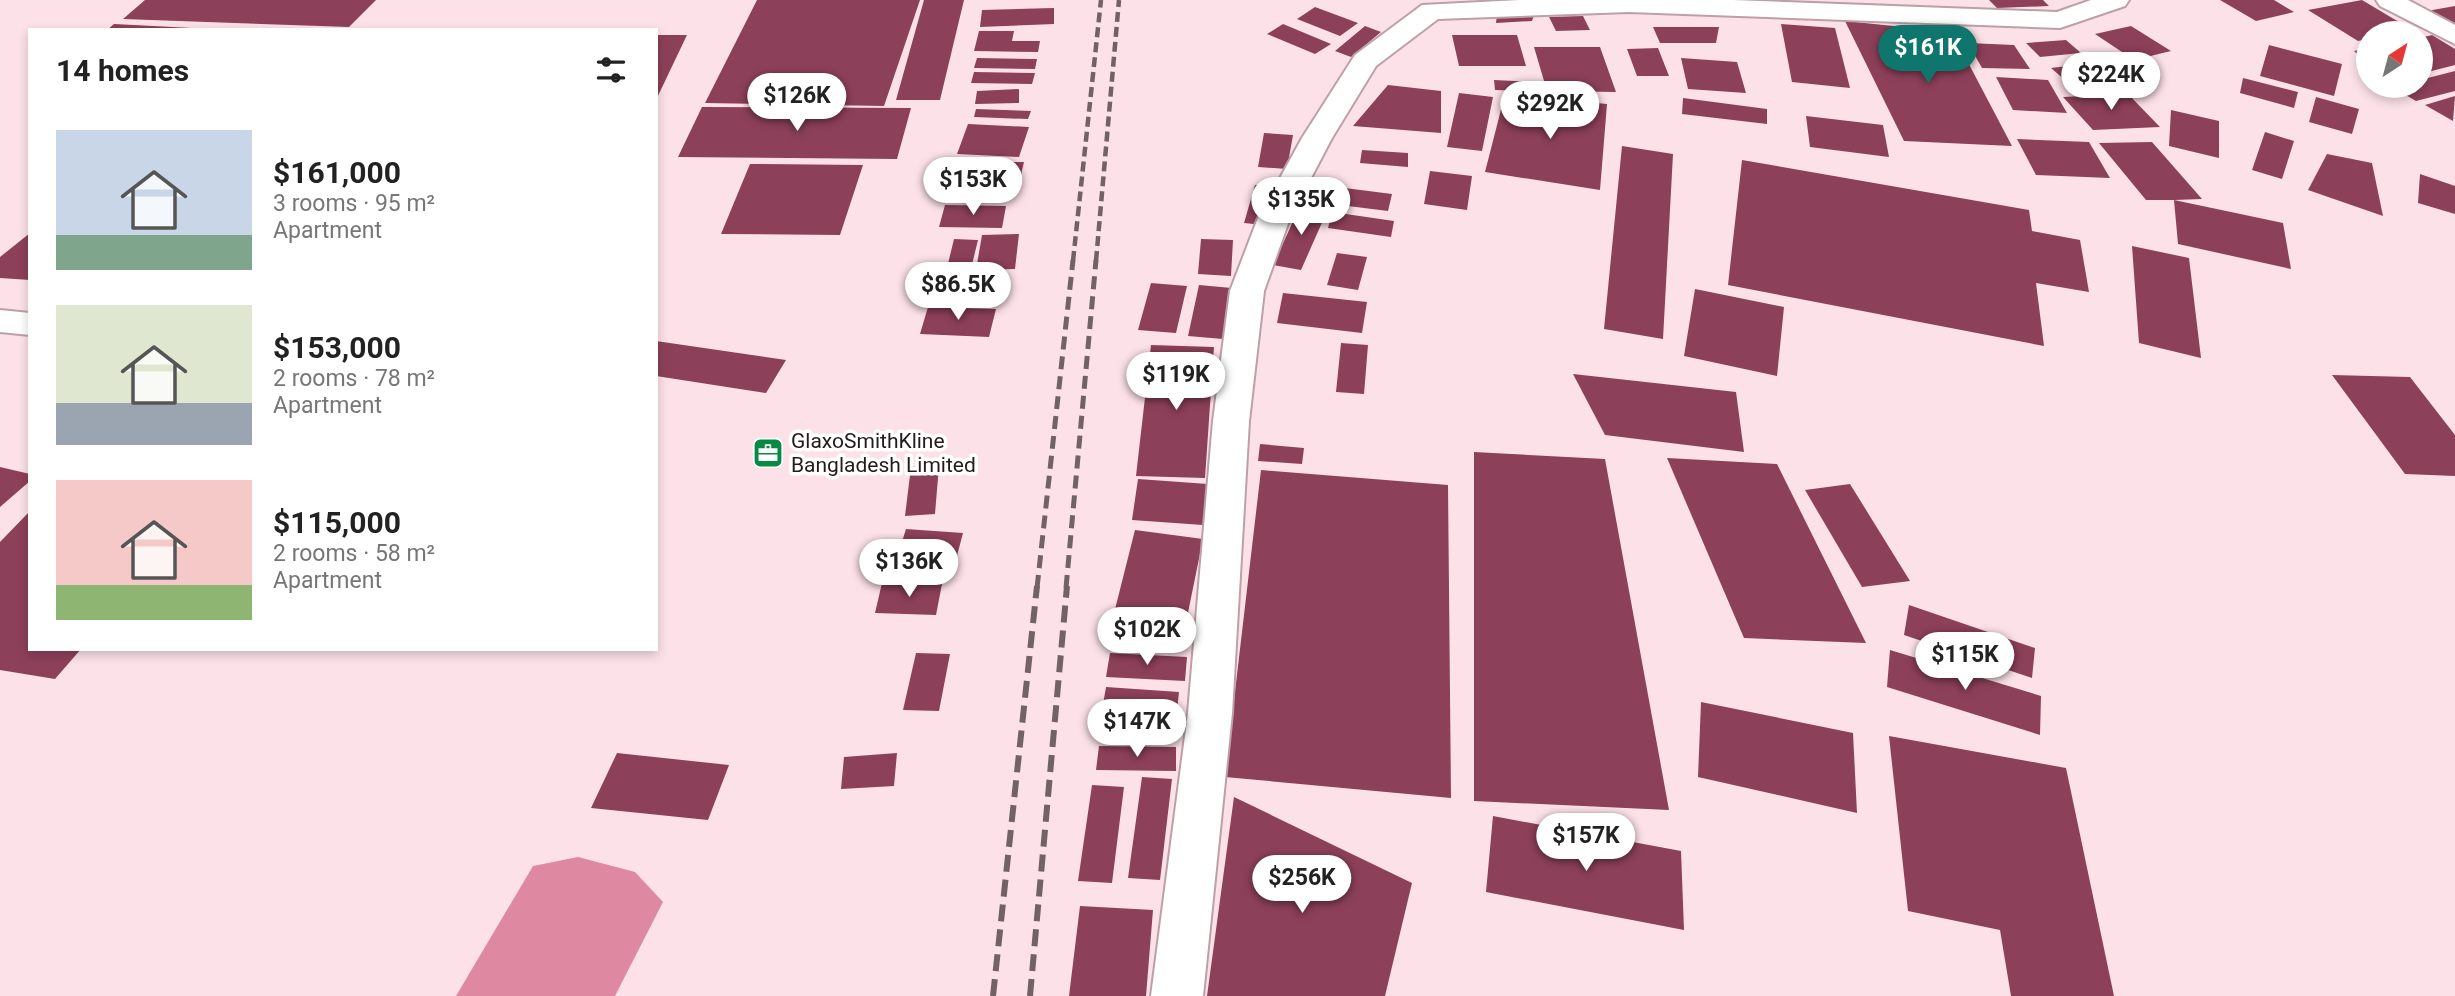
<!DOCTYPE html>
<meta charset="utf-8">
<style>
:root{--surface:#fff;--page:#f6f6f6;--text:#222;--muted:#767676;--accent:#0f766e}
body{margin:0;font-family:Roboto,sans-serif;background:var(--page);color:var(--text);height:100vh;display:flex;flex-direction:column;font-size:26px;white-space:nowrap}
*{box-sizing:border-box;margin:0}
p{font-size:23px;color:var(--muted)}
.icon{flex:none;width:38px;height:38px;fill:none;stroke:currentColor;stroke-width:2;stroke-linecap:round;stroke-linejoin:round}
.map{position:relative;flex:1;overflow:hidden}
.panel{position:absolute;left:28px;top:28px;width:630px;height:623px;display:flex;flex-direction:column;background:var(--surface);border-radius:0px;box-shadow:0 4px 10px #0003}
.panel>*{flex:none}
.needle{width:46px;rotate:36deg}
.controls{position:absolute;left:2356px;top:21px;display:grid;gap:14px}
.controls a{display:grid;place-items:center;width:77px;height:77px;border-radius:50%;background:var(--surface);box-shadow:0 4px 10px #0003;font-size:35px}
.price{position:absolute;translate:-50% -60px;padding:0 16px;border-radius:24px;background:#fff;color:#222;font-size:23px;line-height:46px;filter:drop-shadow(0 2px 4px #0008)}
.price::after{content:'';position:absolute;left:50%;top:42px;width:21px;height:16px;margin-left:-10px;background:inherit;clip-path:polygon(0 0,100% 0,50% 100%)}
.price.current{background:var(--accent);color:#fff}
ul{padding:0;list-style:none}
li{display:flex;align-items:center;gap:21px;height:175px;padding:0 28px}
li span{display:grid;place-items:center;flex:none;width:196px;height:140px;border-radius:0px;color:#555}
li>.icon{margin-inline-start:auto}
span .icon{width:84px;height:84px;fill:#fffc;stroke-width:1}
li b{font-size:30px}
h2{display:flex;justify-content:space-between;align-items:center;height:84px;padding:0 28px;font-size:30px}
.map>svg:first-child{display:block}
</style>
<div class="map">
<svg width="2455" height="996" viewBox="0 0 2455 996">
<rect width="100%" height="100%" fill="#fce2e8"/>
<path fill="#de89a1" d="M578 857 635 872 663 902 615 996H456L533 866Z"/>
<path fill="#8d4059" d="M145 0H376L349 27 123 19Z
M757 0H920L884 106 705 103Z
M924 0H964L940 100H896Z
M1989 0H2043L2049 6 1997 8Z
M2220 0H2274L2294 12 2256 21Z
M2362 0 2414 31 2368 33V39L2358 41 2308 10Z
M2455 6V27L2427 11Z
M1315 7 1358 23 1340 36 1297 19Z
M1054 8V24L980 27 982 10Z
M1535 12 1532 21 1496 23 1497 14Z
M1583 16 1590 30 1556 31 1549 17Z
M1845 21 1952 32 2012 146 1904 141Z
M114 24 192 28V30H107Z
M1283 24 1331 44 1315 54 1267 34Z
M1781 24 1835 28 1850 88 1792 82Z
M1365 26 1381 32 1351 57 1335 51Z
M2131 26 2171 51 2134 60 2095 34Z
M1653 27H1719L1716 43H1660Z
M979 31H1014L1012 41H1040L1038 52 974 51Z
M656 35H687L656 100Z
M1452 35H1517L1526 66H1459Z
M2432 35 2455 49V65L2420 74V38Z
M2066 40 2081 53 2040 57 2026 43Z
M1968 43 2014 45 2030 69 1982 68Z
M2269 45 2342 64 2334 96 2260 76Z
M1534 47H1600L1616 92 1547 91Z
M1658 48 1669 76H1637L1627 49Z
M2368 48V64L2354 51Z
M977 58 1037 59 1035 69 974 68Z
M1681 58 1737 62 1746 93 1688 89Z
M2085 64 2108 84 2074 88 2051 68Z
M2455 71V91L2416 101 2392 87 2420 86V80Z
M974 72 1035 73 1032 84 971 83Z
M1996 77 2048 80 2067 113 2013 110Z
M2243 78 2298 92 2294 108 2240 93Z
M1494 80 1535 82 1536 91 1495 90Z
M1388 85 1441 91V133L1353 126Z
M1019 89V103L975 104 977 91Z
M1459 93 1493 97 1482 151 1447 147Z
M1505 94 1607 104 1600 190 1485 172Z
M2128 94 2160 127 2093 130 2063 97Z
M2455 96 2453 121 2425 105Z
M2316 97 2359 109 2352 134 2309 122Z
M1683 98 1767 109V124L1682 114Z
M702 107 911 108 897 159 678 157Z
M976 109 1031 111 1028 119 974 117Z
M2171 110 2219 121V158L2169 146Z
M1806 116 1883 125 1889 157 1810 147Z
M968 124 1029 127 1019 157 957 154Z
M2265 132 2294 141 2282 179 2252 170Z
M1264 133 1293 135 1287 169 1258 167Z
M2017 139 2089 142 2110 178 2036 175Z
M2152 142 2202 199 2174 200 2283 223 2291 269 2178 244 2174 200H2146L2099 143Z
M1622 146 1673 154 1663 339 1604 329Z
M1362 150 1408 153V167L1360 163Z
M2327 154 2372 163 2383 216 2308 190Z
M1742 160 2029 210 2032 231 2080 240 2089 292 2036 283 2044 346 1728 285Z
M956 162H1024L1019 183H951Z
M750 164 863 165 840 235 721 234Z
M1430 171 1472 176 1467 210 1424 204Z
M2420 174 2455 186V214L2418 203Z
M1255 185 1273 187 1263 225 1244 223Z
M1321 185 1392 194 1388 211 1316 202Z
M1301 204 1328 209 1301 270 1273 265Z
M945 205 1006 206 1002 228 939 227Z
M1332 212 1394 221 1391 237 1328 228Z
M30 233V280L0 278V257Z
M1019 234 1015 269 976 270 982 235Z
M954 239 978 240 969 277 945 276Z
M1201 239 1233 240 1231 276 1198 274Z
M2132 246 2189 258 2201 358 2139 343Z
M1337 253 1367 257 1358 290 1327 285Z
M1151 283 1187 286 1176 333 1138 330Z
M1199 285 1232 288 1223 339 1188 336Z
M1695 289 1784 307 1777 376 1684 356Z
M1283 293 1367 302 1362 333 1277 323Z
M928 307 996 309 989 337 920 334Z
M656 341 786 360 766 393 656 376Z
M1341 343 1368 345 1364 394 1336 392Z
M1151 345 1214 347 1205 478 1136 476Z
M1573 374 1736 392 1744 452 1605 435Z
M2332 375 2410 377 2455 435V476L2405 474Z
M1260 444 1304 448 1302 464 1258 461Z
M1474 452 1605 459 1669 810 1474 801Z
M1667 458 1777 464 1866 643 1744 638Z
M939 466 935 514 905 516 911 467Z
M0 467 30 474V481L0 507Z
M1261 470 1448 485 1451 798 1225 777Z
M1138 479 1208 484 1203 525 1132 520Z
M1850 484 1910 581 1862 587 1805 490Z
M30 511V649H81L55 679 0 670V542Z
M906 529 963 533 954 567 895 564Z
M1135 530 1203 539 1181 647 1108 637Z
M882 583 942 584 936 615 875 613Z
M1909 605 2035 648 2032 678 1904 635Z
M1890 650 2041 696 2040 735 1887 687Z
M916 653 950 654 939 711 903 710Z
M1110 653 1187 657 1185 681 1106 677Z
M1106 687 1179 692 1174 738 1098 734Z
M1701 702 1853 733 1857 813 1698 777Z
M1889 736 2066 768 2114 996H2011L2000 930 1908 911Z
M1099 746 1176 747V771L1096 770Z
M617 753 729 765 708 820 591 808Z
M897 753 894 786 841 789 844 757Z
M1142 777 1172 779 1160 880 1128 878Z
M1092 785 1124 787 1112 883 1078 881Z
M1234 797 1412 883 1385 996H1207Z
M1493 816 1681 851 1684 930 1486 892Z
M1080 906 1153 910 1146 996H1069Z"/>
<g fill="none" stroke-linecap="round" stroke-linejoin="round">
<g stroke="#bda0a7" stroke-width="4">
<path id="minor" d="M1520 0H1733L2057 12 2091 0H2129L2125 6 2060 28 1629 12 1438 19 1376 66 1332 138 1290 218 1264 291 1249 421 1232 713 1203 996H1151L1188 713 1213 421 1230 291 1258 218 1302 138 1355 55 1422 5Z
M2376 0H2408L2455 25V44L2380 6Z
M0 310 30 313V335L0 332Z"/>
</g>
<use href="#minor" fill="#fff" fill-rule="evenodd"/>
<path stroke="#726266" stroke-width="4.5" stroke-dasharray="10 5" stroke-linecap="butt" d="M1073 261 1101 0
M1096 261 1119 0"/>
<path stroke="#726266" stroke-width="5" stroke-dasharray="13 7" stroke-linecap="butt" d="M1037 588 1073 260
M1066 588 1096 260"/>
<path stroke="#726266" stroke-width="6" stroke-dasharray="17 8" stroke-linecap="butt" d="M993 996 1037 586
M1030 996 1067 586"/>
</g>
<defs>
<g id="office-square" transform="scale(1.575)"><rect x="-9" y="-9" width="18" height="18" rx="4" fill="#068945" stroke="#fff"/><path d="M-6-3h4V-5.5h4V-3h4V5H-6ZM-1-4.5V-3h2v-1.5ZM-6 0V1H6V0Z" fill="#fff"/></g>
</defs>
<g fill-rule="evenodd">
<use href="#office-square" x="768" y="453"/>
</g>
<g text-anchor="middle" stroke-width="7" stroke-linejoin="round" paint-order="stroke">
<g font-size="21" fill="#241a1c" stroke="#fff" text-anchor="start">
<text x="791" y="448">GlaxoSmithKline<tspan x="791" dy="24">Bangladesh Limited</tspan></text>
</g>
</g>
</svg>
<div class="controls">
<a><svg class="needle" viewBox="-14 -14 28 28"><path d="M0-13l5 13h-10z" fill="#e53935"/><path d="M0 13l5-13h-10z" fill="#767676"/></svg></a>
</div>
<b class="price current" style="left:1928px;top:85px">$161K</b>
<b class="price" style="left:2111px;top:112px">$224K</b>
<b class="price" style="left:797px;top:133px">$126K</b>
<b class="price" style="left:1550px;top:141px">$292K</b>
<b class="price" style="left:973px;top:217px">$153K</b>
<b class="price" style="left:1301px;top:237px">$135K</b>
<b class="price" style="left:958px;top:322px">$86.5K</b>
<b class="price" style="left:1176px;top:412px">$119K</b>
<b class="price" style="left:909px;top:599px">$136K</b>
<b class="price" style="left:1147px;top:667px">$102K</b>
<b class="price" style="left:1965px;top:692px">$115K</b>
<b class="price" style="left:1137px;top:759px">$147K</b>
<b class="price" style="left:1586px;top:873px">$157K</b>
<b class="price" style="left:1302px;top:915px">$256K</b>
<section class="panel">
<h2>14 homes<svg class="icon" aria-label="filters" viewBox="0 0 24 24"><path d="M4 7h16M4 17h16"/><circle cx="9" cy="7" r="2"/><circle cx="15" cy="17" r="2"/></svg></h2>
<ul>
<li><span style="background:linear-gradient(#c9d6e8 75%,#7fa58c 0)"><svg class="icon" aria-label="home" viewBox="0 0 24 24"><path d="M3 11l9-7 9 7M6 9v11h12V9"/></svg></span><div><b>$161,000</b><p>3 rooms · 95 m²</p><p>Apartment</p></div></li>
<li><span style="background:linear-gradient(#dfe7d0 70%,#9aa5b1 0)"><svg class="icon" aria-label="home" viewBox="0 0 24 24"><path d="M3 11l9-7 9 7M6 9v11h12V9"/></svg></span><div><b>$153,000</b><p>2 rooms · 78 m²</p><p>Apartment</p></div></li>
<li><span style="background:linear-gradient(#f6c9c9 75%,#8fb573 0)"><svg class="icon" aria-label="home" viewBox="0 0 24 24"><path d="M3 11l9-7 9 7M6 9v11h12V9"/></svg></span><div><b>$115,000</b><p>2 rooms · 58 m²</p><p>Apartment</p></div></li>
</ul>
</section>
</div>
